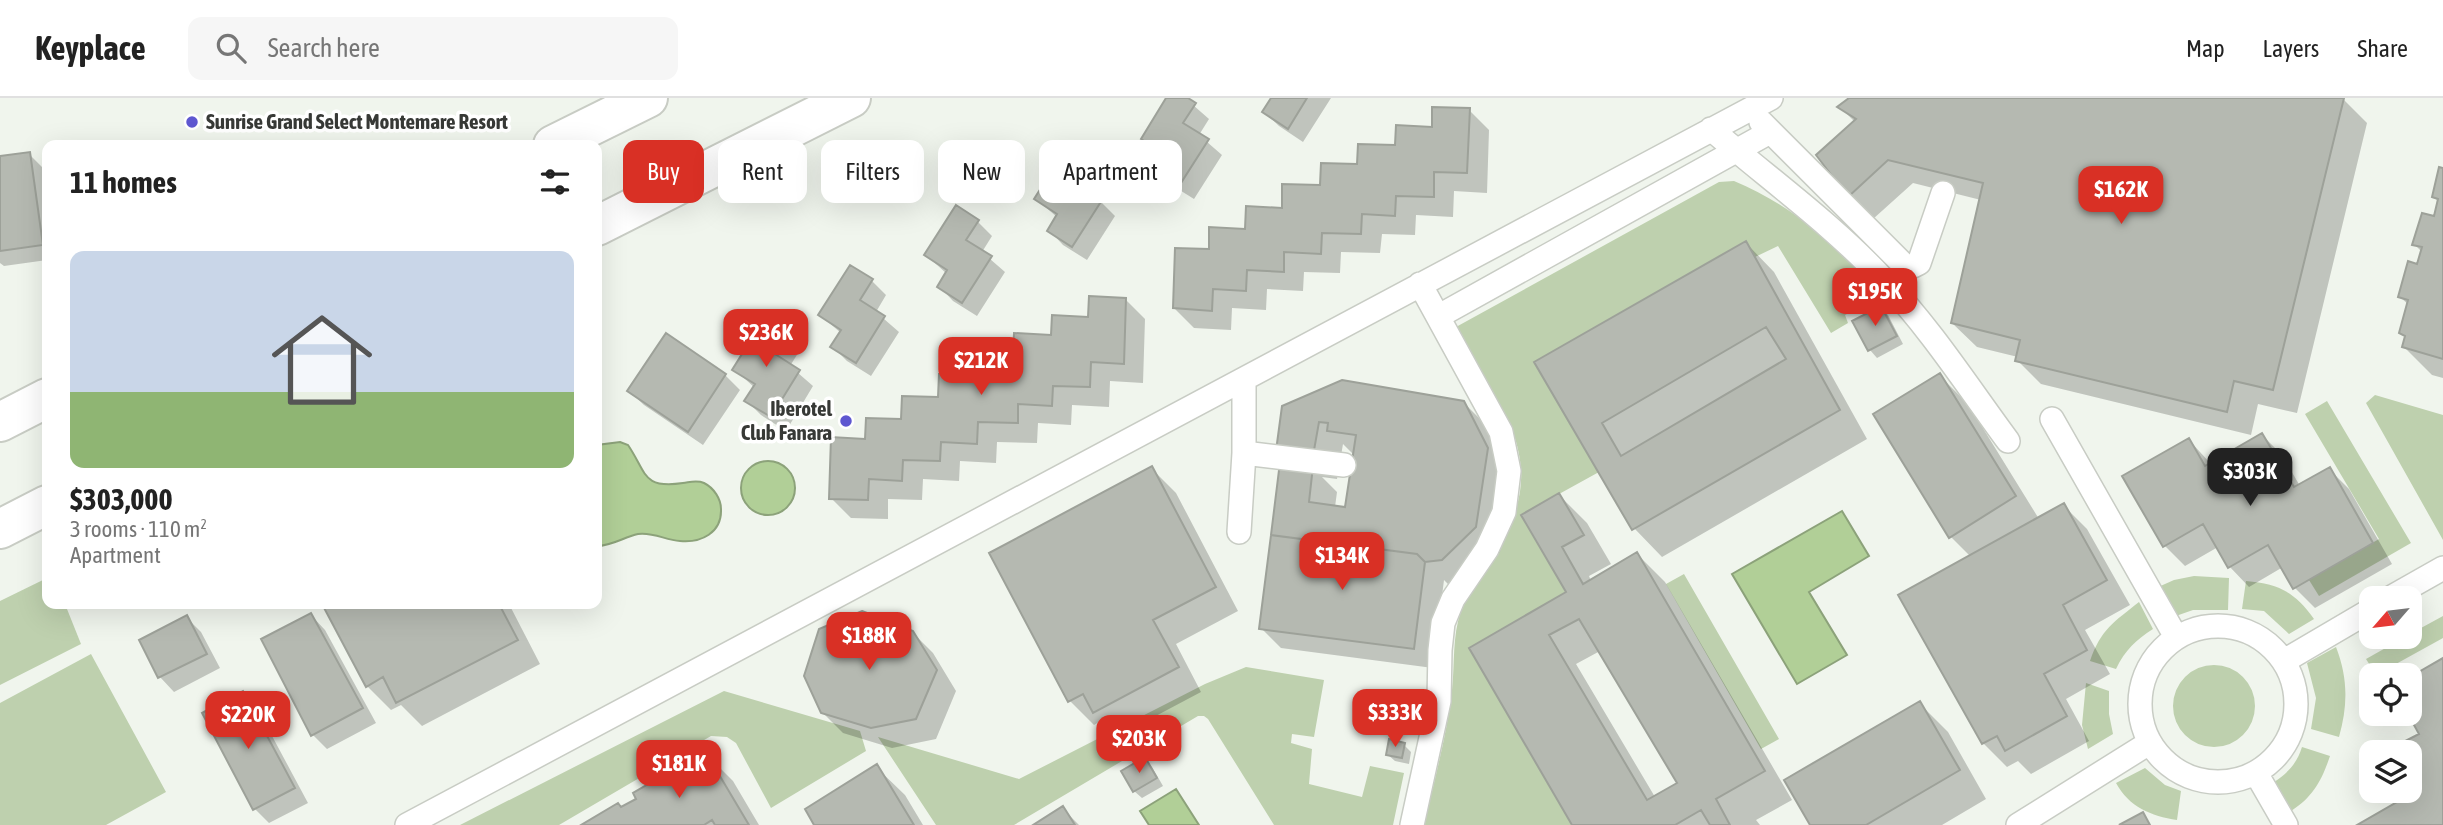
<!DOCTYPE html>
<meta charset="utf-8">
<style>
:root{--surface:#fff;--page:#f6f6f6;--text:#222;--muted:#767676;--line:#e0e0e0;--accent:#d93025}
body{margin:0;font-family:"Asap Condensed",sans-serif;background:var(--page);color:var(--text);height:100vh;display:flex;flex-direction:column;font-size:26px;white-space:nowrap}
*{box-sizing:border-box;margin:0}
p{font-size:23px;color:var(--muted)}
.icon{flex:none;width:38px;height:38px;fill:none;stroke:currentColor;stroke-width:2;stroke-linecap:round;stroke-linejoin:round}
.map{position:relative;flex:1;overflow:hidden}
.sheet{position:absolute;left:42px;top:42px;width:560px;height:469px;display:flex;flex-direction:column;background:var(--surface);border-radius:14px;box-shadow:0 7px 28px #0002}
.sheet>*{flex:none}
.banner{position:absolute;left:623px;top:42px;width:665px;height:63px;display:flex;gap:14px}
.needle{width:46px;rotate:242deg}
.tools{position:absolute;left:2359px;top:488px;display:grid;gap:14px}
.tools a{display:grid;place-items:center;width:63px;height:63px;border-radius:14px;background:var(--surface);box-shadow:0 7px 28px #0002;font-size:35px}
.price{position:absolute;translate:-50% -60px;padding:0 16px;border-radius:14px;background:var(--accent);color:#fff;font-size:23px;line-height:46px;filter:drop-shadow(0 2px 4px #0008)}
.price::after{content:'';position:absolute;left:50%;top:42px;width:21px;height:16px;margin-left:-10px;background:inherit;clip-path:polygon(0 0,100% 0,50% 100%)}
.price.selected{background:#222;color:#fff}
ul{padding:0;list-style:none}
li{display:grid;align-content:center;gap:14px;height:371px;padding:0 28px}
li span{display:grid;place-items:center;height:217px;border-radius:14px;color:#555}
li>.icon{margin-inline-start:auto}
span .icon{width:126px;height:126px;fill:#fffc;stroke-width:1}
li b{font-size:30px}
h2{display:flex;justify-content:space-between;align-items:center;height:84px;padding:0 28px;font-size:30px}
.tag{padding:0 24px;border-radius:14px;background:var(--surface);box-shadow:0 7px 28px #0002;font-size:24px;line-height:63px}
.tag.selected{background:var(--accent);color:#fff}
header{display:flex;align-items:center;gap:42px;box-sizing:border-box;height:98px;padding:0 35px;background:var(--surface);border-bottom:2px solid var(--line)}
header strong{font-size:33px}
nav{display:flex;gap:38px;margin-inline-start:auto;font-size:24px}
.search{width:490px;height:63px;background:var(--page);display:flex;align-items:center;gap:18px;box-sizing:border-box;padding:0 24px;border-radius:14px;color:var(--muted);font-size:26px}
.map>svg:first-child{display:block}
</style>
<header>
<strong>Keyplace</strong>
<div class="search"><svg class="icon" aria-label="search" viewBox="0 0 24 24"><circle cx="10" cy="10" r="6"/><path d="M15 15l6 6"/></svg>Search here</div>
<nav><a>Map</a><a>Layers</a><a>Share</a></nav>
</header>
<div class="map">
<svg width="2443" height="727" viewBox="0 0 2443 727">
<rect width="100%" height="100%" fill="#f0f5ed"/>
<path fill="#bed0ae" d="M1734 83C1789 106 1835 144 1873 189L1872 203 1845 217 1848 225 1831 235 1778 148 1755 159 1746 143 1534 264 1599 374 1521 417 1566 494 1470 550 1572 727H1424C1434 683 1447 637 1452 592 1455 565 1452 539 1461 513 1464 501 1473 490 1479 480 1509 429 1534 399 1514 337L1456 229 1719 84Z
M2375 297 2443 317V442L2366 305Z
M2327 303 2411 445 2319 498 2309 482 2379 441 2305 316Z
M1684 476 1779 641 1761 651 1666 486Z
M2194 478 2229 480 2228 512H2193L2173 519 2156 490 2174 482Z
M47 480V506H65L81 546 0 587V503Z
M2246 483C2279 486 2295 494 2314 521L2289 536 2264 513 2242 511Z
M2139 504 2153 531C2136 542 2125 552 2116 571L2090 563C2101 531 2114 524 2139 504Z
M2443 518V540L2376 577 2366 561 2405 539H2410V536Z
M2336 549C2348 580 2348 607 2339 639L2311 631 2316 600 2307 565Z
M91 556 166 694 106 727H0V605Z
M2173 608a41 41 0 1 1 82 0a41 41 0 1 1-82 0Z
M1246 569 1324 582 1314 639 1292 636 1291 645 1312 651 1309 686 1362 699 1370 668 1404 675 1393 727H1274L1208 621 1204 618H1198L1014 727H936L878 639 1019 681 1205 586Z
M2086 585 2109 593V616L2113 636 2088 651 2082 627Z
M724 593 860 633 866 653 771 710 736 645 727 639 711 638 559 727H460Z
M2302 649 2330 658C2322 682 2313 699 2291 713L2274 684C2288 675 2297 665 2302 649Z
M2145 670 2165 687 2181 693 2177 722C2151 718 2129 709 2116 685Z"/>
<path fill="#b1cf97" stroke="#8ca27a" stroke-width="2" d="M620 344 628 347C647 375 642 391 683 385 691 384 697 382 704 385 714 390 721 401 721 411 722 435 701 445 680 443 665 442 654 434 638 436 624 439 612 448 597 448V347Z
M741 390a27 27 0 1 1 54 0a27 27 0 1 1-54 0Z
M1842 413 1869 458 1809 494 1847 557 1797 586 1732 476Z
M1176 691 1199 727H1149L1140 713Z"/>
<path fill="#0003" fill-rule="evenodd" d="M1168 0H1185L1209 21 1199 37 1222 57 1194 101 1170 86 1156 72 1164 59 1143 41Z
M1270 0H1331L1303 44 1279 28 1264 14 1272 1Z
M1852 0 2343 1 2367 25 2297 315 2258 306 2251 337 2041 286 2017 262 2018 259 1977 249 1952 225 1981 102 1913 85 1873 121 1849 98 1855 24 1840 9Z
M1469 12 1489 32 1487 95 1454 93 1453 119 1416 117 1415 137 1382 136 1380 155 1341 154 1340 175 1304 174 1303 193 1267 191 1266 212 1232 210 1231 232 1194 230 1174 210 1210 153 1359 68Z
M29 56 43 70 47 96V162L4 168 0 165V60Z
M1088 67 1102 82 1093 96 1115 118 1087 162 1063 147 1049 132 1057 119 1036 101Z
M2443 72V280L2432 277 2404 249 2406 240 2401 235 2409 207 2400 199 2418 168 2422 154 2414 146 2435 121 2439 104 2434 99Z
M978 124 992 138 982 154 1005 174 977 218 953 203 939 188 947 176 926 157Z
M1746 145 1774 174 1867 341 1662 459 1634 430 1536 265Z
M872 183 886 197 876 214 899 234 871 278 847 263 832 248 841 235 820 217Z
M1125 201 1145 221 1143 285 1110 283 1109 309 1072 307 1071 327 1038 325 1037 345 997 344 996 365 960 363 959 383 923 381 922 402 888 401V421L851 420 831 400 867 343 1015 258Z
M1881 210 1888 217 1903 246 1877 260 1870 252 1855 224Z
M765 224 786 238 800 252 790 268 813 288 786 333 761 317 747 303 755 290 734 271Z
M666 238 725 277 740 292 703 347 644 307 629 293Z
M1940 278 1968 306 2039 421 2063 407 2087 431 2130 507 2085 532 2110 576 2066 601 2089 643 2031 676 2018 663 2007 669 1983 645 1971 459 1951 439Z
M1463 304 1488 329 1512 375 1500 454 1466 486 1450 488 1444 482 1433 570 1281 550 1261 530 1282 366 1284 309ZM1343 346 1353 356 1346 411 1335 409 1337 394 1322 379 1337 381Z
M2262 337 2282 357 2300 388 2329 371 2349 391 2392 466 2315 510 2295 490 2283 469 2249 489 2229 468 2218 449 2185 468 2165 448 2125 379 2189 342 2211 366Z
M1152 371 1176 395 1238 513 1176 546 1201 594 1118 638 1102 622 1094 627 1070 603Z
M1559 397 1587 425 1611 466 1589 478 1591 483 1637 456 1665 484 1792 702 1756 722 1760 727H1574L1472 551 1568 495 1524 418ZM1600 553 1679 686 1655 699 1576 566Z
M324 506H509L540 566 422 628 401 607 391 612 367 588Z
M311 517 325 532 376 625 327 651 313 637Z
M187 520 201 534 220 570 174 594 160 579Z
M912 534 933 555 956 593 936 641 892 650 843 635 822 614Z
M243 595 257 610 308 705 269 725 255 711Z
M1919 605 1948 634 1986 701 1942 727H1812Z
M1404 647 1411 654 1409 666 1395 663 1387 656Z
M705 655 733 683 759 727H584L621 711Z
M1145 662 1152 669 1163 688 1142 700 1134 693Z
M876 669 905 697 923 727H816Z
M1063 711 1079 727H1036Z"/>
<path fill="#b5b9b1" stroke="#9da199" stroke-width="2" fill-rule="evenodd" d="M1166 0H1188L1196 5 1183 25 1209 41 1179 88 1154 72 1164 56 1141 41Z
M1271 0H1307L1288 31 1262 14Z
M1849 0H2344L2273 292 2234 283 2227 314 2015 263 2020 242 1951 225 1983 85 1888 62 1848 99 1816 57 1856 21 1837 9Z
M1432 9 1470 10 1467 75 1434 74V99L1396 98 1395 118 1362 116 1361 136 1322 135 1321 156 1284 154V174L1247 172 1246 193 1213 191 1212 213 1173 210 1175 150 1209 151V129L1245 131 1246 108 1282 110V86L1320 87 1321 65 1357 66 1358 46 1395 47 1396 27 1432 29Z
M1066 51 1089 66 1076 85 1102 102 1072 149 1047 133 1057 116 1034 101Z
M30 54 43 147 0 153V58Z
M2439 69 2443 70V261L2402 249 2405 238 2399 235 2408 202 2398 199 2408 163 2417 166 2422 149 2412 147 2422 115 2434 118 2438 101 2432 99Z
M956 107 979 122 966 142 992 158 962 205 937 189 947 172 924 157Z
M1746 143 1840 312 1632 432 1534 264ZM1766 229 1786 261 1621 358 1602 325Z
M850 167 873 181 860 202 885 218 856 265 830 249 841 232 818 217Z
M1089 198 1126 200 1124 266 1091 264 1090 289 1053 288 1052 308 1018 306V325L978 324 977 346 941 344 940 363 903 362 902 383 869 381 868 402 829 401 831 339 865 341 866 320 901 321 902 298 938 299 939 276 976 277 977 255 1013 256 1014 235 1051 237 1052 217 1088 219Z
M1881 208 1897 238 1868 253 1852 223Z
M764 221 787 236 775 256 800 272 771 319 744 303 755 286 732 272Z
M666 235 726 276 688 334 627 293Z
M1940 275 2016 398 1949 440 1873 316Z
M1342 282 1464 303 1488 350 1476 429 1442 462 1425 464 1417 456 1271 437 1280 364 1313 368 1309 404 1345 409 1356 337 1327 333 1328 325 1319 324 1313 358 1276 353 1282 308Z
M2262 335 2294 389 2330 369 2373 445 2293 491 2268 447 2228 470 2203 426 2163 449 2122 378 2189 340 2205 368Z
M1152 368 1216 489 1153 522 1179 569 1093 615 1083 596 1068 604 989 455Z
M1559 395 1584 437 1562 449 1583 486 1637 454 1765 673 1716 701 1730 727H1710L1701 712 1675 727H1572L1469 550 1566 494 1521 417ZM1579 521 1677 685 1647 702 1549 537Z
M2064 405 2107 482 2063 507 2087 552 2044 576 2067 618 2005 653 1997 638 1982 646 1898 497Z
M1271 437 1417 456 1425 464 1414 551 1259 531Z
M322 506H499L518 542 396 605 383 579 366 589Z
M862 513 913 533 937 572 916 621 871 630 821 615 804 578 819 531Z
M311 515 363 610 311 638 261 541Z
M187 517 207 556 158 580 139 542Z
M2443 560V727H2357L2402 701 2398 693H2410V654H2384L2419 636 2408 616 2410 579Z
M243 593 295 690 253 712 202 615Z
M1920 603 1960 672 1866 727H1810L1784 682Z
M1389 641 1405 645 1402 660 1386 657Z
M705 653 749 727H715L712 722 704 727H581L618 705 621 709 636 701 633 695Z
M1145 659 1157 680 1133 694 1121 673Z
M877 666 914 727H814L805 711Z
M1063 708 1075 727H1033Z
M2143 714 2150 727H2119Z"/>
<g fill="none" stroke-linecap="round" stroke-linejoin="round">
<g stroke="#c8ccc4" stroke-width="26">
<path id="lane" d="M1761 24 1905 168H1913L1919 165 1943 95
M1711 31C1769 81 1832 126 1884 182 1931 231 1968 289 2008 343
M1439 218 1770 34
M2052 321 2176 539
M1244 355 1344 367
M1239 434 1244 355V281
M2390 500 2443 470
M2140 606a78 78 0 1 1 156 0a78 78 0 1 1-156 0Z
M2284 563 2371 512
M2256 675 2286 727
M407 727 1771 0
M1412 727 1439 603 1440 552 1443 525 1453 501 1487 451 1504 414 1509 373 1501 334 1420 186
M2018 727 2149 645"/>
</g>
<g stroke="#c8ccc4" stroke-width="42">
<path id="secondary" d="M553 47 648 0
M597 128 851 0
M0 324 47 300
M0 431 47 407"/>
</g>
<use href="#lane" stroke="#fff" stroke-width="23"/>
<use href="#secondary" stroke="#fff" stroke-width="38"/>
</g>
<g fill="#5e57d0" stroke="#fff" stroke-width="2.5">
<circle cx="192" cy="24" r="7"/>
<circle cx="846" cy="323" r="7"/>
</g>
<g text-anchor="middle" stroke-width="7" stroke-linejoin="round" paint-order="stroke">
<g font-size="21" font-weight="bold" fill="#373936" stroke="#fff" text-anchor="start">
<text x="206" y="31">Sunrise Grand Select Montemare Resort</text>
<text x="832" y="318" text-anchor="end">Iberotel<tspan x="832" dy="24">Club Fanara</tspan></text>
</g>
</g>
</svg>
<div class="tools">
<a><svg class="needle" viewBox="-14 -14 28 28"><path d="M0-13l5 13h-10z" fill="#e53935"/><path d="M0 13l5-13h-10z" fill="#767676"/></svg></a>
<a><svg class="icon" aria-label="locate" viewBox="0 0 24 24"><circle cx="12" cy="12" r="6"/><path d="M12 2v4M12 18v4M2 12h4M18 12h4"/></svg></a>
<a><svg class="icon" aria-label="layers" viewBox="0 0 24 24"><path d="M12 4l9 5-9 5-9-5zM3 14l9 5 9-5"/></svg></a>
</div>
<b class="price" style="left:2121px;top:128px">$162K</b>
<b class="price" style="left:1875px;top:230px">$195K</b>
<b class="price" style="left:766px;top:271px">$236K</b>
<b class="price" style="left:981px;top:299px">$212K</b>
<b class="price selected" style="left:2250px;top:410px">$303K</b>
<b class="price" style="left:1342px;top:494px">$134K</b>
<b class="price" style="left:869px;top:574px">$188K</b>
<b class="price" style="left:1395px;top:651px">$333K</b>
<b class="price" style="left:248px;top:653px">$220K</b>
<b class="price" style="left:1139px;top:677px">$203K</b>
<b class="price" style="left:679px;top:702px">$181K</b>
<div class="banner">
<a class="tag selected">Buy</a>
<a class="tag">Rent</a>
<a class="tag">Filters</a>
<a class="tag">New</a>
<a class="tag">Apartment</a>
</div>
<section class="sheet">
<h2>11 homes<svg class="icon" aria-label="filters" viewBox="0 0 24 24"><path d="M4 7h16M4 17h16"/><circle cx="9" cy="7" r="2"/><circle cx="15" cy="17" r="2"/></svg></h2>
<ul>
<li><span style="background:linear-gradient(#c9d6e8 65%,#8fb573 0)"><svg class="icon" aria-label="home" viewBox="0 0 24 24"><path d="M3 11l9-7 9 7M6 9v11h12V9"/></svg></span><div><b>$303,000</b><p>3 rooms · 110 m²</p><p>Apartment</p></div></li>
</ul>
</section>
</div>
